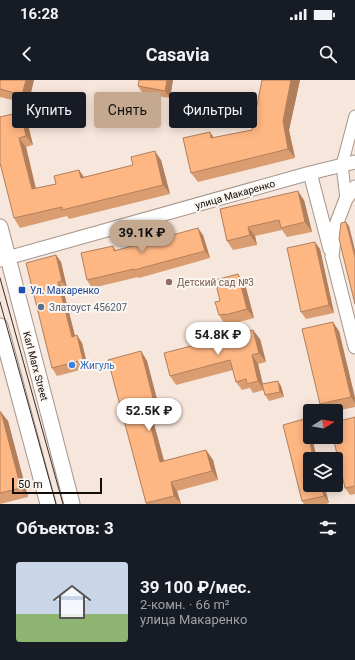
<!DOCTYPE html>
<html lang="ru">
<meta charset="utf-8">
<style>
:root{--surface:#171b24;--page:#242831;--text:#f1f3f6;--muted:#9ea1a6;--line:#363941;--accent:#c4a990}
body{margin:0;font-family:Roboto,sans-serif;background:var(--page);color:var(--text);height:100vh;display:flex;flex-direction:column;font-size:15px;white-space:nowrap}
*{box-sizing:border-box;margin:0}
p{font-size:13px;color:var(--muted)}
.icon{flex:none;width:22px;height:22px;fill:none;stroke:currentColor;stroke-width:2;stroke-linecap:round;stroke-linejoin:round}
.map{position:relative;height:424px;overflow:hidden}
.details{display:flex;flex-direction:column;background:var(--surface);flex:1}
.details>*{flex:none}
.guide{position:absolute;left:12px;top:12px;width:331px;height:36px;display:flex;gap:8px}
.needle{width:26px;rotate:79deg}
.controls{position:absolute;left:303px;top:324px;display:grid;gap:8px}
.controls a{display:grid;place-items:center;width:40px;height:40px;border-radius:4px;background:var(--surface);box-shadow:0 2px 10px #0003;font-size:20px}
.scale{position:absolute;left:12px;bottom:10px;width:90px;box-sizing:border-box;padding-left:4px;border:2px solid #110c08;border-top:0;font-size:11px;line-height:14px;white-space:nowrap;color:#110c08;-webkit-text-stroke:3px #fcf6f1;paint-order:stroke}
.price{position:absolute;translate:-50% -34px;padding:0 9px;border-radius:14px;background:#fff;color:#222;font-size:13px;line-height:26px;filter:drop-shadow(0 1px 2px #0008)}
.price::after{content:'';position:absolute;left:50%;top:24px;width:12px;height:9px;margin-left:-6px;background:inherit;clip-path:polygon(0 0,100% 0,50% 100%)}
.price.active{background:var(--accent);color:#111}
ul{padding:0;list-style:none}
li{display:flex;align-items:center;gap:12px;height:100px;padding:0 16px}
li+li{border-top:1px solid var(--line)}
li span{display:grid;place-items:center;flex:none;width:112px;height:80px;border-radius:4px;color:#555}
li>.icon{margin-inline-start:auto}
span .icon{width:48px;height:48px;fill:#fffc;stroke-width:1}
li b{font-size:17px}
h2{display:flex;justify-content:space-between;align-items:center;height:48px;padding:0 16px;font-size:17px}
.tag{padding:0 14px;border-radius:4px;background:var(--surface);box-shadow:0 2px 10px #0003;font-size:14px;line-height:36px}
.tag.active{background:var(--accent);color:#111}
.status{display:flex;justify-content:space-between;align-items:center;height:28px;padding:0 20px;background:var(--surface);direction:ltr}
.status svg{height:11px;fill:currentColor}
header{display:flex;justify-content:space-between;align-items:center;height:52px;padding:0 16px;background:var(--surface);font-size:18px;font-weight:700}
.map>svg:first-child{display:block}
</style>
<div class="status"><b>16:28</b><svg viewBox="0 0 49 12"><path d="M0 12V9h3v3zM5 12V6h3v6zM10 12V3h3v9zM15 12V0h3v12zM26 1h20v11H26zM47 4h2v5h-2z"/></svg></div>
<header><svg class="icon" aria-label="back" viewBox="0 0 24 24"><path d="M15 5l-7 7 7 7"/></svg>Casavia<svg class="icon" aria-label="search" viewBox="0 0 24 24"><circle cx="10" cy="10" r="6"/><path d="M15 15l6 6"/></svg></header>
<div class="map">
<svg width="355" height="424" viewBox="0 0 355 424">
<rect width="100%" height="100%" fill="#f7e6db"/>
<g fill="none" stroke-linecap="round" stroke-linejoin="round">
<g stroke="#a4958a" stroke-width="13">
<path id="minor" d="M346 119 342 85 355 36"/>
</g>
<g stroke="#a4958a" stroke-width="15">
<path id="tertiary" d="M310 93 330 169
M355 107 346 119 336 145 332 176 355 267
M0 180 310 93 355 82"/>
</g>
<g stroke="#a4958a" stroke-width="17">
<path id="secondary" d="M0 147 72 424
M0 246 48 424"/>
</g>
<use href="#minor" stroke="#fff" stroke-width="11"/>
<use href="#tertiary" stroke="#fff" stroke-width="13"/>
<use href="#secondary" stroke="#fff" stroke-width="15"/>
<path stroke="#362f2a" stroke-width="1" d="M0 198 63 424
M0 222 56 424"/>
</g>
<path fill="#da9d71" d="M0 0H34L28 24 0 17Z
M173 0 170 18 143 14 138 6Z
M262 0H300L289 50 295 78 198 102 191 93 214 58 252 50Z
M21 32 27 41 33 65 26 67 36 108 56 104 79 90 84 97 161 80 170 114 69 139 67 136 20 148 14 138Z
M304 120 312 152 287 157 282 150 255 156 257 165 233 170 227 161 220 129Z
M203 155 210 178 139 198 138 197 92 208 87 200 113 166 116 170Z
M320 169 334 233 306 239 301 232Z
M56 175 61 182 67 208 63 209 75 256 82 263 88 288 57 296 52 288Z
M245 204 254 238 232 244 231 243 225 245 219 235 220 221Z
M339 251 355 318V327L336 331H325L320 324Z
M260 259 266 282 258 284 263 304 281 306 284 317 269 321 265 315 264 310 253 313 250 308 242 310 236 302 233 290 176 305 170 296Z
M141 271 147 281 159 327 150 329 164 381 206 370 213 380 218 400 177 411 181 424H146V423Z
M0 332 8 341 28 417 0 424Z
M355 337V414L350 415 345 408Z
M304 339 309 347 310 405H324L329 423 326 424H304L302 421Z"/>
<path fill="#b27f5c" d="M26 0H34L28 24 22 15Z
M167 0H173L170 18 165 11Z
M291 0H300L289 50 295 78 288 69 283 41Z
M21 32 27 41 33 65 26 56Z
M210 52 216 61 211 58Z
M19 58 26 67 38 119 32 109Z
M155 71 161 80 170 114 163 105Z
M79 90 85 99 81 98Z
M298 111 304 120 312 152 305 142Z
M346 142 349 146 355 170V177Z
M248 147 255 156 257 165 250 155Z
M198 148 203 155 210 178 205 171Z
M315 162 320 169 334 233 329 225Z
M56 175 61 182 67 208 62 201Z
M238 194 245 204 254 238 247 229Z
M58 202 63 209 77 264 72 257Z
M333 242 339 251 355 318V323L351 317Z
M253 250 260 259 266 282 259 273Z
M77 255 82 263 88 288 83 280Z
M141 271 147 281 159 327 153 318Z
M252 275 258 284 264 310 258 301Z
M278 301 281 306 284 317 280 312Z
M144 320 150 329 167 392 160 382Z
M1 332 8 341 28 417 21 408Z
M304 339 309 347 310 349V357H312L317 379H314Z
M206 370 213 380 218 400 212 391Z
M171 402 177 411 181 424 174 416Z
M321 405H324L329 423 324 416Z"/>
<path fill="#feb683" stroke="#b27f5c" d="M0 0H26L22 15 0 9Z
M139 0H167L165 11 138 6Z
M262 0H291L283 41 288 69 191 93 183 58 210 52 211 58 252 50Z
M21 32 26 56 19 58 32 109 56 104 54 96 79 90 81 98 133 85 131 77 155 71 163 105 62 130V127L14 138 0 83V37Z
M298 111 305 142 281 148 279 140 248 147 250 155 227 161 220 129Z
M346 142 355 177V224L339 159 341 143Z
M198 148 205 171 134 190V189L87 200 81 173 113 166 114 171Z
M315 162 329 225 301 232 287 168Z
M56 175 62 201 58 202 72 257 77 255 83 280 52 288 26 183Z
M238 194 247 229 225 235V234L219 235 215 222 220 221 215 200Z
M333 242 351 317 320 324 302 249Z
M253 250 259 273 252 275 258 301 247 304 246 299 236 302 230 280 170 296 164 273Z
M141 271 153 318 144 320 160 382 206 370 212 391 171 402 174 416 146 423 108 280Z
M278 301 280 312 265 315 262 304Z
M0 332H1L21 408 0 413Z
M355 337V406L345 408 333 357H336V342Z
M304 339 314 379H310V405H321L324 416 302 421 283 345Z"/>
<circle fill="#8d6e63" stroke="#fcf6f1" stroke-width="1.5" cx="169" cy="202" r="4"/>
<rect fill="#1a4fb4" stroke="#fcf6f1" stroke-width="1.5" x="18" y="206" width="8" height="8" rx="2"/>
<circle fill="#5c6f8a" stroke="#fcf6f1" stroke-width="1.5" cx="41" cy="227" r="4"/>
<circle fill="#3f7fe0" stroke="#fcf6f1" stroke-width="1.5" cx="72" cy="285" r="4"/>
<g text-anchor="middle" stroke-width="4" stroke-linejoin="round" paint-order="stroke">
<g font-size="10" fill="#110c08" stroke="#fcf6f1">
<text transform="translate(235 114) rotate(-16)" y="4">улица Макаренко</text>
<text transform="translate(36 286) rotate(75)" y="4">Karl Marx Street</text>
</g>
<g font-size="10" fill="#785e54" stroke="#fcf6f1" text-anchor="start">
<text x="177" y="206">Детский сад №3</text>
</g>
<g font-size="10" fill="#164399" stroke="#fcf6f1" text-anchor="start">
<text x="30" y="214">Ул. Макаренко</text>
</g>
<g font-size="10" fill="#4e5e75" stroke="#fcf6f1" text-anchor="start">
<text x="49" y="231">Златоуст 456207</text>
</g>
<g font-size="10" fill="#366cbe" stroke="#fcf6f1" text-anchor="start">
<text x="80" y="289">Жигуль</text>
</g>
</g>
</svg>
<div class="controls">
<a><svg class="needle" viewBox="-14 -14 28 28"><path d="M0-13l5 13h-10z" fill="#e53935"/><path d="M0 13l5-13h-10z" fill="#9ea1a6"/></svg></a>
<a><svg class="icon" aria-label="layers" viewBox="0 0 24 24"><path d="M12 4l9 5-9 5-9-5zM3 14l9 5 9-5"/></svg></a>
</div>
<div class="scale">50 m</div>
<b class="price active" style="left:142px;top:174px">39.1K ₽</b>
<b class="price" style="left:218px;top:276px">54.8K ₽</b>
<b class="price" style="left:149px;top:352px">52.5K ₽</b>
<div class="guide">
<a class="tag">Купить</a>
<a class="tag active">Снять</a>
<a class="tag">Фильтры</a>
</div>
</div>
<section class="details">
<h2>Объектов: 3<svg class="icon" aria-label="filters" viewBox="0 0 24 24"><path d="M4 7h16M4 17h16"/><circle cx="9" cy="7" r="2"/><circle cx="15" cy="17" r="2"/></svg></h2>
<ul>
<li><span style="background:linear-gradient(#c9d6e8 65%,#8fb573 0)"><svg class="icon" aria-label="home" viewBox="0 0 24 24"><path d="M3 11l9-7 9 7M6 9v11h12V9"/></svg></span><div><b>39 100 ₽/мес.</b><p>2-комн. · 66 m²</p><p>улица Макаренко</p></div></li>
</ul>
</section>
